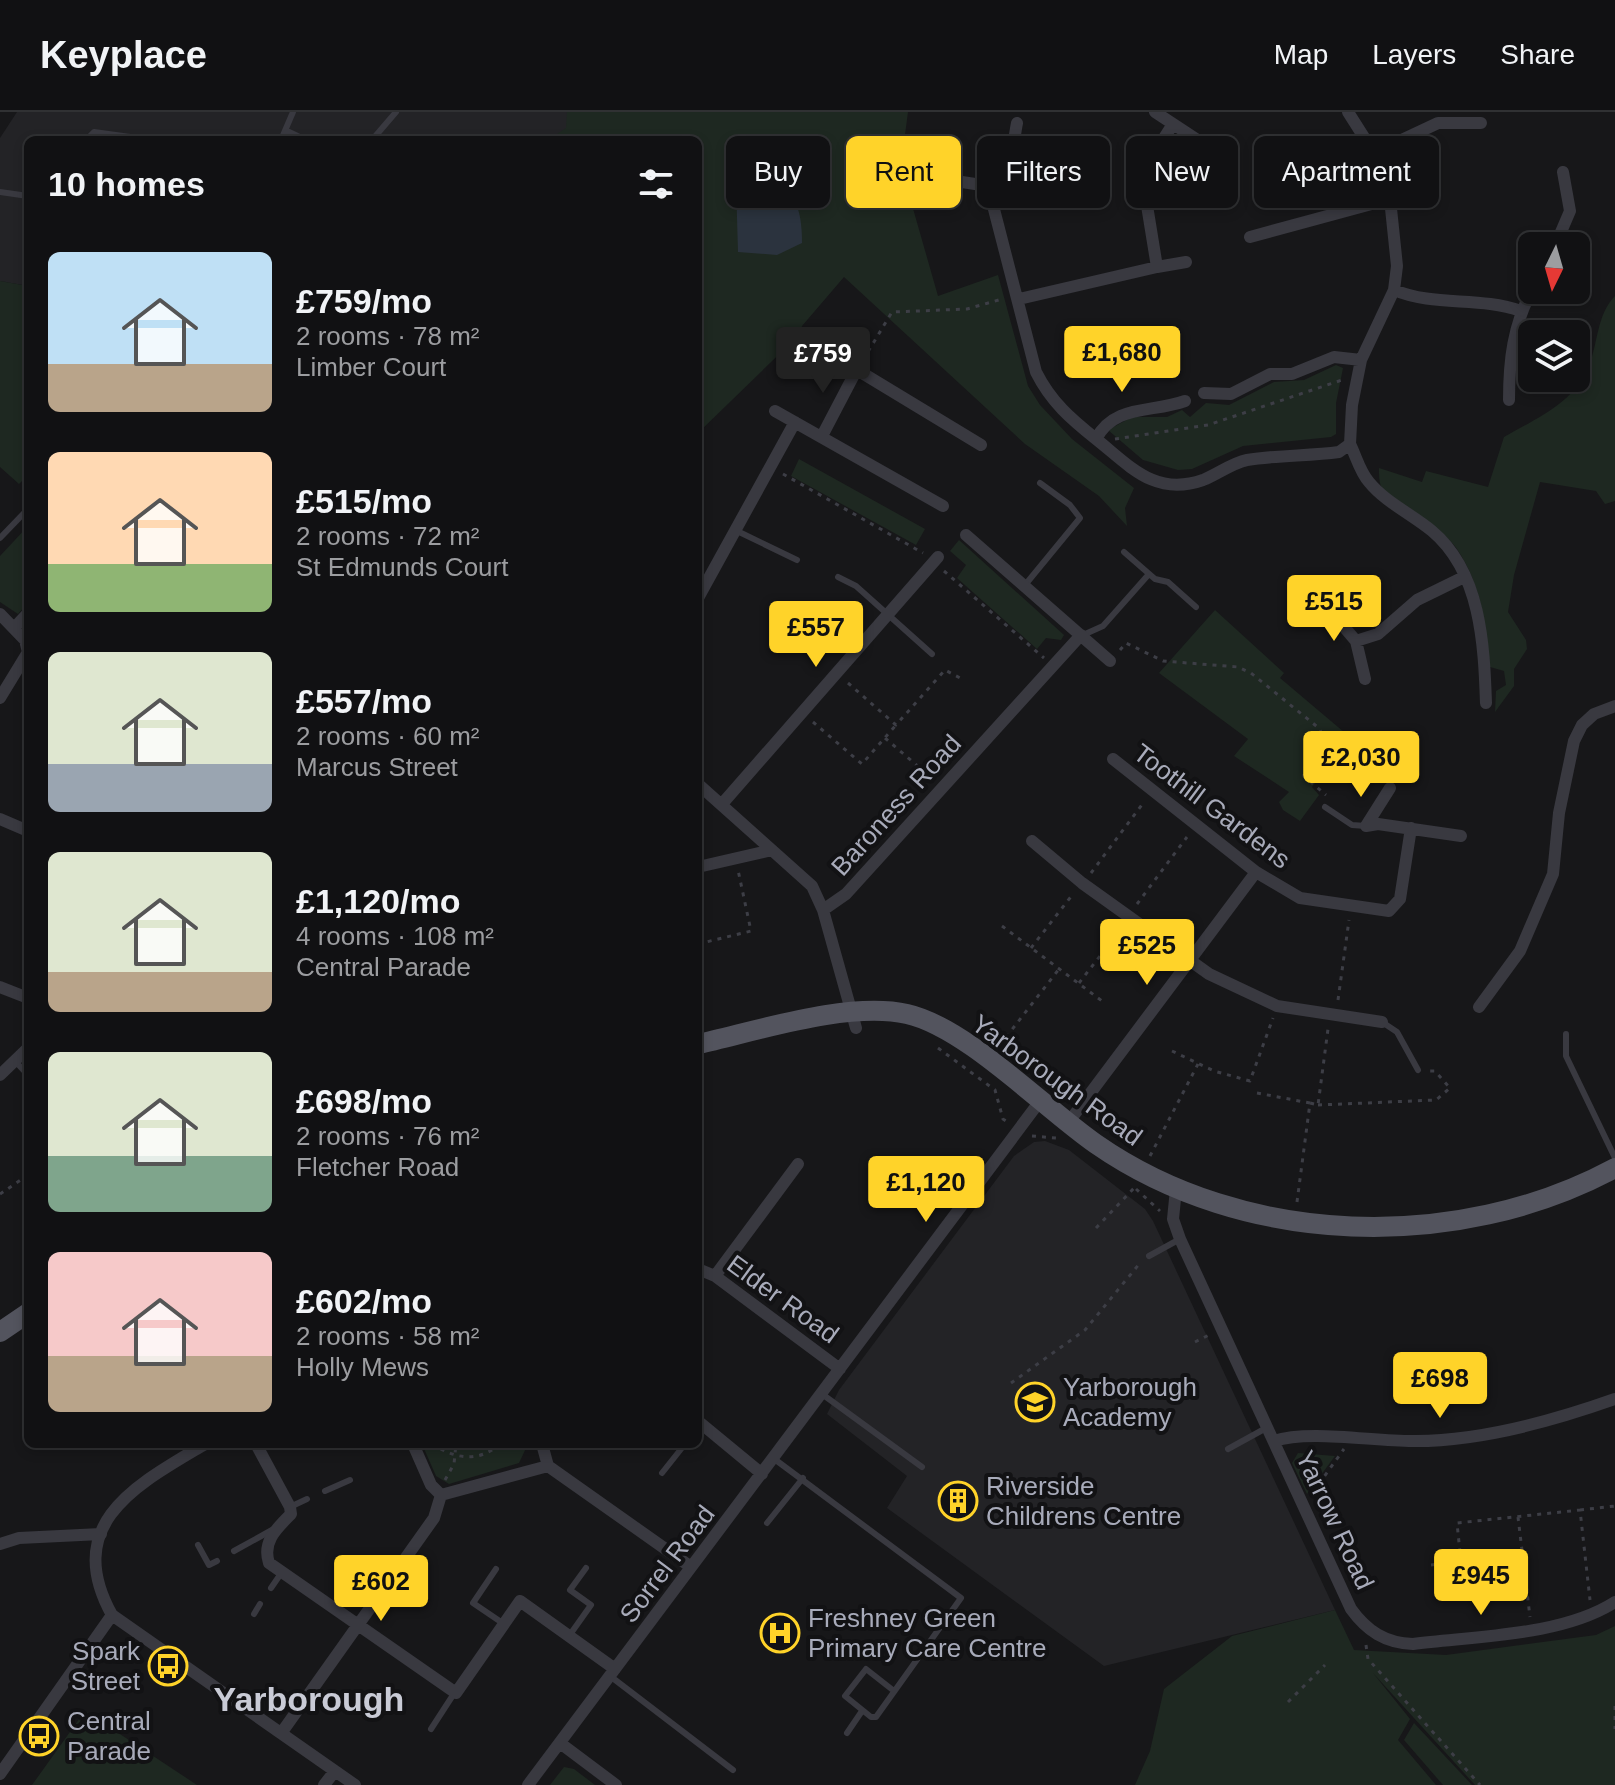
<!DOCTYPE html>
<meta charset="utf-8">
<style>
:root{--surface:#111113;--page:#1e1f21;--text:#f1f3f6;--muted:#9c9da0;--line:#303133;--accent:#ffd329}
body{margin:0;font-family:Helvetica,sans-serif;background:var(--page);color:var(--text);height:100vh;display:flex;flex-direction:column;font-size:30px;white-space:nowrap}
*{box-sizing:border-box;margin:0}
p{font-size:26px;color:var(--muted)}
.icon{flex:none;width:44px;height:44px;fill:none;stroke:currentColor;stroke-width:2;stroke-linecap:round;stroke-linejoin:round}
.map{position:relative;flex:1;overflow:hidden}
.side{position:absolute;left:24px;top:24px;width:678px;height:1312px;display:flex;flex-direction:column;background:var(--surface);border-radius:12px;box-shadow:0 4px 12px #0003,0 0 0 2px var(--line)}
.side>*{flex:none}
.top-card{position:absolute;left:726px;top:24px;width:760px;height:72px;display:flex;gap:16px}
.needle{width:52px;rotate:185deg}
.fabs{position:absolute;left:1518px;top:120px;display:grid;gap:16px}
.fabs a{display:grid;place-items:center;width:72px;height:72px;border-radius:12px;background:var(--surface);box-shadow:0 4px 12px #0003,0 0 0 2px var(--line);font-size:40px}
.price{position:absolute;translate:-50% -68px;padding:0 18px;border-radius:8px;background:var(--accent);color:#111;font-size:26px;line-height:52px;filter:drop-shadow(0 2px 4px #0008)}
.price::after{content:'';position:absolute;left:50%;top:48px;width:24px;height:18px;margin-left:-12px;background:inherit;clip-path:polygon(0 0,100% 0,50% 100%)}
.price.on{background:#222;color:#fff}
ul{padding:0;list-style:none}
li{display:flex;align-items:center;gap:24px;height:200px;padding:0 24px}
li span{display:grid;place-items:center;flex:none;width:224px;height:160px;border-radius:12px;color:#555}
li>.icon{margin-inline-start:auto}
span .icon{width:96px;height:96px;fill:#fffc;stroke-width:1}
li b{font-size:34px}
h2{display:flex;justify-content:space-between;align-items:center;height:96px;padding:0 24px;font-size:34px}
.chip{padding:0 28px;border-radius:12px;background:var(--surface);box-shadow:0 4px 12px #0003,0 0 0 2px var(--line);font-size:28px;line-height:72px}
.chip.on{background:var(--accent);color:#111}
header{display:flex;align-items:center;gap:48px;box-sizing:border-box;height:112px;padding:0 40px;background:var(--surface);border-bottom:2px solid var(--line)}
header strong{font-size:38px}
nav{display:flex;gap:44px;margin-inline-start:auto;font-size:28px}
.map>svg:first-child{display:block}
</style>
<header>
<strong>Keyplace</strong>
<nav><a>Map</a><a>Layers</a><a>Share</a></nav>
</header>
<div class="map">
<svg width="1615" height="1673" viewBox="0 0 1615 1673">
<rect width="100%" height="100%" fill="#171719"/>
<path fill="#232326" d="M17 0H650L634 28H28V174L0 169V26Z
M1045 1029 1069 1038 1145 1097 1153 1109 1335 1498 1104 1554 887 1396 907 1364 827 1302 839 1278 1014 1044 1034 1030Z"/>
<path fill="#1e2821" d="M567 0H908L898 75 908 79 938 184 998 163 1028 274 1040 293 1072 327 1134 376 1125 396 1127 414 1099 384 1025 332 844 165 802 214 801 221 698 321V28H548L566 16Z
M0 169 28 174V363L19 372 0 355Z
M1615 184V389L1605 392 1596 379 1540 370 1514 463 1508 500 1526 528 1527 537 1514 557V574L1495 600 1496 579 1506 573 1504 559 1490 555C1486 512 1481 473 1457 437 1440 412 1390 394 1381 374 1379 370 1379 361 1379 356L1422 370 1426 359 1488 375 1504 325C1537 306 1574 291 1589 254 1598 231 1597 202 1615 184Z
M1336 253 1343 256 1336 291V322L1331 325 1243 334 1192 357 1178 358 1143 348 1108 318 1132 305H1167L1182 298 1190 305 1206 291 1229 293 1274 270 1304 268Z
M799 347 925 417 916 433 791 364Z
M28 414V491L18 502 0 490V444Z
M959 428 1064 523 1061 528 1046 526 1037 537 957 466 966 453 950 439Z
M1215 498 1284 561 1280 566 1351 626 1312 675 1319 683 1300 709 1283 698 1279 690 1289 680 1234 644 1248 627 1159 561Z
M422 1332H528L519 1351 449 1372 436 1364Z
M1298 1341 1335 1344 1307 1382 1292 1351Z
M1335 1498 1354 1538 1446 1543 1596 1523 1615 1514V1673H1475L1373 1561 1410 1607 1398 1628 1436 1673H1135L1150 1639 1164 1577 1232 1524Z
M85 1599 188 1667 197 1673H32Z
M1414 1611 1472 1673H1443L1404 1628Z
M564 1655 574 1657 595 1673H550Z"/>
<path fill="#2b333e" d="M746 64C791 69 802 88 802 131L777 143 738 140 736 71Z"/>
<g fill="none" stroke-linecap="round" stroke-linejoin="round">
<path stroke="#3d3e46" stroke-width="3" stroke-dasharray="4 6" stroke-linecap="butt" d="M863 248 892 200 967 197 1002 187
M1115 327 1208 313 1342 268
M783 362 923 441
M944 459 1044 546
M1120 538 1126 531 1163 549 1238 555 1251 561 1320 617 1323 629 1304 657V664L1326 683
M848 571 896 613 945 558 962 567
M813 610 862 652 896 613
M885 626 934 668
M1091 761 1144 690
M1137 792 1187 725
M1002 814 1106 892
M698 832 751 819 738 758
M1031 836 1073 782
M1079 871 1121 817
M1338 888 1349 808
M1000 933 1059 857
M938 936 995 978 1003 1007 1009 1011
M1172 939 1214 959 1250 969 1273 906
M1257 981 1310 991
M1318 993 1436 988 1450 976 1435 959H1430
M1032 1024 1056 1026
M1150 1044 1198 952
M1136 1077 1160 1099
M0 1082 28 1063
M1297 1090 1310 991 1318 993 1328 917
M1096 1116 1136 1074
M1195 1230 1211 1222
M1011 1271 1085 1218 1140 1151
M432 1332C456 1347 478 1351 500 1332
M445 1368 454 1352 456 1332
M1313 1380 1344 1337
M1580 1398 1615 1394
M1518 1405 1530 1505
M1431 1453 1461 1450 1457 1411 1580 1398 1590 1488
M1366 1533 1368 1547 1480 1673
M1288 1590 1325 1553
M1615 1594V1617"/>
<path stroke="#393940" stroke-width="6" d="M287 19 306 28
M86 28 94 20 152 28
M281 28 293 0
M372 28 396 0
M0 80 28 84
M735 418 797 448
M0 426 28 397
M1124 440 1155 467 1168 470 1196 495
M838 465 856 474 932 542
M1025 473 1080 406 1070 393 1040 371
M1083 523 1103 514 1149 462
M1325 695 1352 713 1366 714
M1382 910 1397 920 1418 958
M1566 922V944L1615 1046
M15 949 28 963
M1149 1144 1180 1127
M822 1282 922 1355
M1228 1337 1268 1315
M773 1346 961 1486 876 1605H871L845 1584 866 1557 894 1579
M662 1361 685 1332
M325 1379 350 1368
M290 1395 307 1387
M767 1411 803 1366
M198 1433 209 1453 217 1449
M234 1439 272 1418
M496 1457 473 1491 504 1512
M271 1476 282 1460
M254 1502 260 1492
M569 1524 591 1493 570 1478 586 1456
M610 1564 733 1658
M431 1617 455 1580
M847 1621 862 1599"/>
<path stroke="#393940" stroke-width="12" d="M1155 0 1196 27
M1017 11C1012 36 1013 63 988 74L1036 260C1051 290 1071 307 1096 327 1130 354 1155 385 1203 368 1218 362 1232 351 1247 348 1277 343 1309 344 1339 340L1350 332 1352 293 1361 248 1394 178 1397 154 1390 87 1374 41 1348 0
M1374 41 1438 11H1481
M910 62 988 74
M1250 125 1390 87
M1555 134 1570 99 1563 60
M1157 155 1186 150
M1394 178C1435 195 1479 184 1521 199
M1019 187 1157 155 1144 75 1150 48 1173 12
M811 230 981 333
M1204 281 1231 282 1270 262H1292L1334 245 1361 248
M1509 288C1509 248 1513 214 1532 178
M775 299 943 394
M822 324 856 259
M1096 327C1114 292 1152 301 1185 289
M1350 332C1356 344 1360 360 1369 370 1385 390 1413 403 1432 419 1481 460 1484 533 1486 591
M966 423 1110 549
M698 486 795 310
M1320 487 1356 529 1365 567
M0 502 25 528 28 540 0 586
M15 515 28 501
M1356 529 1378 522 1417 488 1464 465
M1113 647 1256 760 1300 786 1389 799 1400 787 1411 716
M698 672 812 774 823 798
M722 692 938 445
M0 707 28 719
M1366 714 1378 712 1461 724
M1366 714 1390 676
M1032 729 1082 771 1209 862 1277 894 1382 910
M698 755 772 738
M0 875 28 886
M1479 895 1520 839 1553 762 1559 701 1574 629 1582 613 1594 602 1615 594
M856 916 823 798 846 782 1081 523
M0 963 28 936
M1068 1011 1256 760
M1176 1077 1173 1107 1180 1127 1351 1497C1367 1519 1385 1531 1413 1532 1476 1524 1562 1524 1615 1490
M698 1157 715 1164 840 1257
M715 1164 798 1052
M698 1309 762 1362
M1274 1329C1309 1317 1376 1330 1416 1329 1482 1329 1553 1309 1615 1287
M205 1332C138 1372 61 1411 112 1503L355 1673
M256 1332 290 1395 291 1402C276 1417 262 1430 269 1451L456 1581 520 1489 615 1557
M413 1332 431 1373 441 1383 548 1354 542 1332
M548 1354 691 1455
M0 1432 19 1426 101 1422
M282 1620 434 1406 441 1383
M560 1631 616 1673
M0 1662 112 1503
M324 1673 335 1659
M528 1673 1040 989"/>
<path stroke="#53545e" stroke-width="20" d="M698 932C757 919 848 889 907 902 966 915 1044 996 1096 1032 1244 1135 1457 1141 1615 1056
M0 1220 28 1201"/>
</g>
<defs>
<g id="school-ring" transform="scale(2)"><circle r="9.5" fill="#121214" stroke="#ffd329" stroke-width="1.5"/><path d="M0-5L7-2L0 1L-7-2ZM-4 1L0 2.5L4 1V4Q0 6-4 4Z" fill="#ffd329"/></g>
<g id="building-ring" transform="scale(2)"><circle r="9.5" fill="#121214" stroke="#ffd329" stroke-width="1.5"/><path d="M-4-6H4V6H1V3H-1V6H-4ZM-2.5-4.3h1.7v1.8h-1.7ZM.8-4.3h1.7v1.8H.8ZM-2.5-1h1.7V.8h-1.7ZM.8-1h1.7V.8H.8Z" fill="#ffd329"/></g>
<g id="hospital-ring" transform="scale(2)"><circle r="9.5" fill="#121214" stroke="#ffd329" stroke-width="1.5"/><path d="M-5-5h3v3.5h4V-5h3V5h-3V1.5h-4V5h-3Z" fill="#ffd329"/></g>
<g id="bus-ring" transform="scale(2)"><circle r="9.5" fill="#121214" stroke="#ffd329" stroke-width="1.5"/><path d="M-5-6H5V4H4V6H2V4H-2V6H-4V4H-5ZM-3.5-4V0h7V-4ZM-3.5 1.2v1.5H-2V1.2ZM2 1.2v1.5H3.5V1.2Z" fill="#ffd329"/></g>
</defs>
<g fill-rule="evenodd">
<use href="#school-ring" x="1035" y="1290"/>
<use href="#building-ring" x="958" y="1389"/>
<use href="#hospital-ring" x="780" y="1521"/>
<use href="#bus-ring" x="168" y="1554"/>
<use href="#bus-ring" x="39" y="1624"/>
</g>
<g text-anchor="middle" stroke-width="8" stroke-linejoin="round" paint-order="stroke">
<g font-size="26" fill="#a8abba" stroke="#121214">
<text transform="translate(896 693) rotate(-48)" y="9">Baroness Road</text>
<text transform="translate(1212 694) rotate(37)" y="9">Toothill Gardens</text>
<text transform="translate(1057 968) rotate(36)" y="9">Yarborough Road</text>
<text transform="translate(783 1187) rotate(36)" y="9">Elder Road</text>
<text transform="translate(1335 1408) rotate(65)" y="9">Yarrow Road</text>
<text transform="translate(667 1452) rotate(-53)" y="9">Sorrel Road</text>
</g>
<g font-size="26" fill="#a8abba" stroke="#121214" text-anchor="start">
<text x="1063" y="1284">Yarborough<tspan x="1063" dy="30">Academy</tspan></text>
<text x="986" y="1383">Riverside<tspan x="986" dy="30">Childrens Centre</tspan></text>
<text x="808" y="1515">Freshney Green<tspan x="808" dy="30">Primary Care Centre</tspan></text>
<text x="140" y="1548" text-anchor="end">Spark<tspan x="140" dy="30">Street</tspan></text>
<text x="67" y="1618">Central<tspan x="67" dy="30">Parade</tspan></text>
</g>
<g font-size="34" font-weight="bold" fill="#c9cbd6" stroke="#121214">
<text x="309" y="1599">Yarborough</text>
</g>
</g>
</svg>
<div class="fabs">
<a><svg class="needle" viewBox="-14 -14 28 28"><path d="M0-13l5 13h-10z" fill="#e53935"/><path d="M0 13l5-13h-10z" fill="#9c9da0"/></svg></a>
<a><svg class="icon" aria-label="layers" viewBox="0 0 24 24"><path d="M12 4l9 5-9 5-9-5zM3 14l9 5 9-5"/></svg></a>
</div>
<b class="price" style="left:1122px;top:282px">£1,680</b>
<b class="price on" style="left:823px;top:283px">£759</b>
<b class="price" style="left:1334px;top:531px">£515</b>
<b class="price" style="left:816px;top:557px">£557</b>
<b class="price" style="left:1361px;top:687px">£2,030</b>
<b class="price" style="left:1147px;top:875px">£525</b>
<b class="price" style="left:926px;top:1112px">£1,120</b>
<b class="price" style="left:1440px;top:1308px">£698</b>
<b class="price" style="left:1481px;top:1505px">£945</b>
<b class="price" style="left:381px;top:1511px">£602</b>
<div class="top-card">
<a class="chip">Buy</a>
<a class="chip on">Rent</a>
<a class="chip">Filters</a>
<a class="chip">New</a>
<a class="chip">Apartment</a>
</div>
<section class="side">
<h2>10 homes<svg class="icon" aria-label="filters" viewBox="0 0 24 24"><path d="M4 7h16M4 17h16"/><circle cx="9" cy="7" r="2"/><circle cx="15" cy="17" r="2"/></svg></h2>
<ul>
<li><span style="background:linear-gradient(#bfe0f5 70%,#b9a48a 0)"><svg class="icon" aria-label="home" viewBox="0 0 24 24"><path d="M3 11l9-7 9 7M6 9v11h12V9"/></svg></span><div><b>£759/mo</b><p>2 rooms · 78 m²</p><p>Limber Court</p></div></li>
<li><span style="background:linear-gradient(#ffd9b3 70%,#8fb573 0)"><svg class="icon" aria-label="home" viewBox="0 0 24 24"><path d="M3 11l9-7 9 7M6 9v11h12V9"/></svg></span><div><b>£515/mo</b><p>2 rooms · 72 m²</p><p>St Edmunds Court</p></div></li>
<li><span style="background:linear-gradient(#dfe7d0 70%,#9aa5b1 0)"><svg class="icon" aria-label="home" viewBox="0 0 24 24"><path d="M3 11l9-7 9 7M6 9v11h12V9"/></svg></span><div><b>£557/mo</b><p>2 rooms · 60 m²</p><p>Marcus Street</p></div></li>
<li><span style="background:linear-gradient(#dfe7d0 75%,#b9a48a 0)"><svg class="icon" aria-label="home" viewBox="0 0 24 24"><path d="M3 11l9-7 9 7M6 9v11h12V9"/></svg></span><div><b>£1,120/mo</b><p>4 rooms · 108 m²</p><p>Central Parade</p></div></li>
<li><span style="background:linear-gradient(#dfe7d0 65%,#7fa58c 0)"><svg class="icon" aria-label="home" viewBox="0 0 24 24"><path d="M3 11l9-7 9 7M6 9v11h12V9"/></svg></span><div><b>£698/mo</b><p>2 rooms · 76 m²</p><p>Fletcher Road</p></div></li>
<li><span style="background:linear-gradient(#f6c9c9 65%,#b9a48a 0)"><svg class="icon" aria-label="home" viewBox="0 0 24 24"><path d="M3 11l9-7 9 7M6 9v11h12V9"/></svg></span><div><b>£602/mo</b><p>2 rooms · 58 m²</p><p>Holly Mews</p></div></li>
</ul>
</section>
</div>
